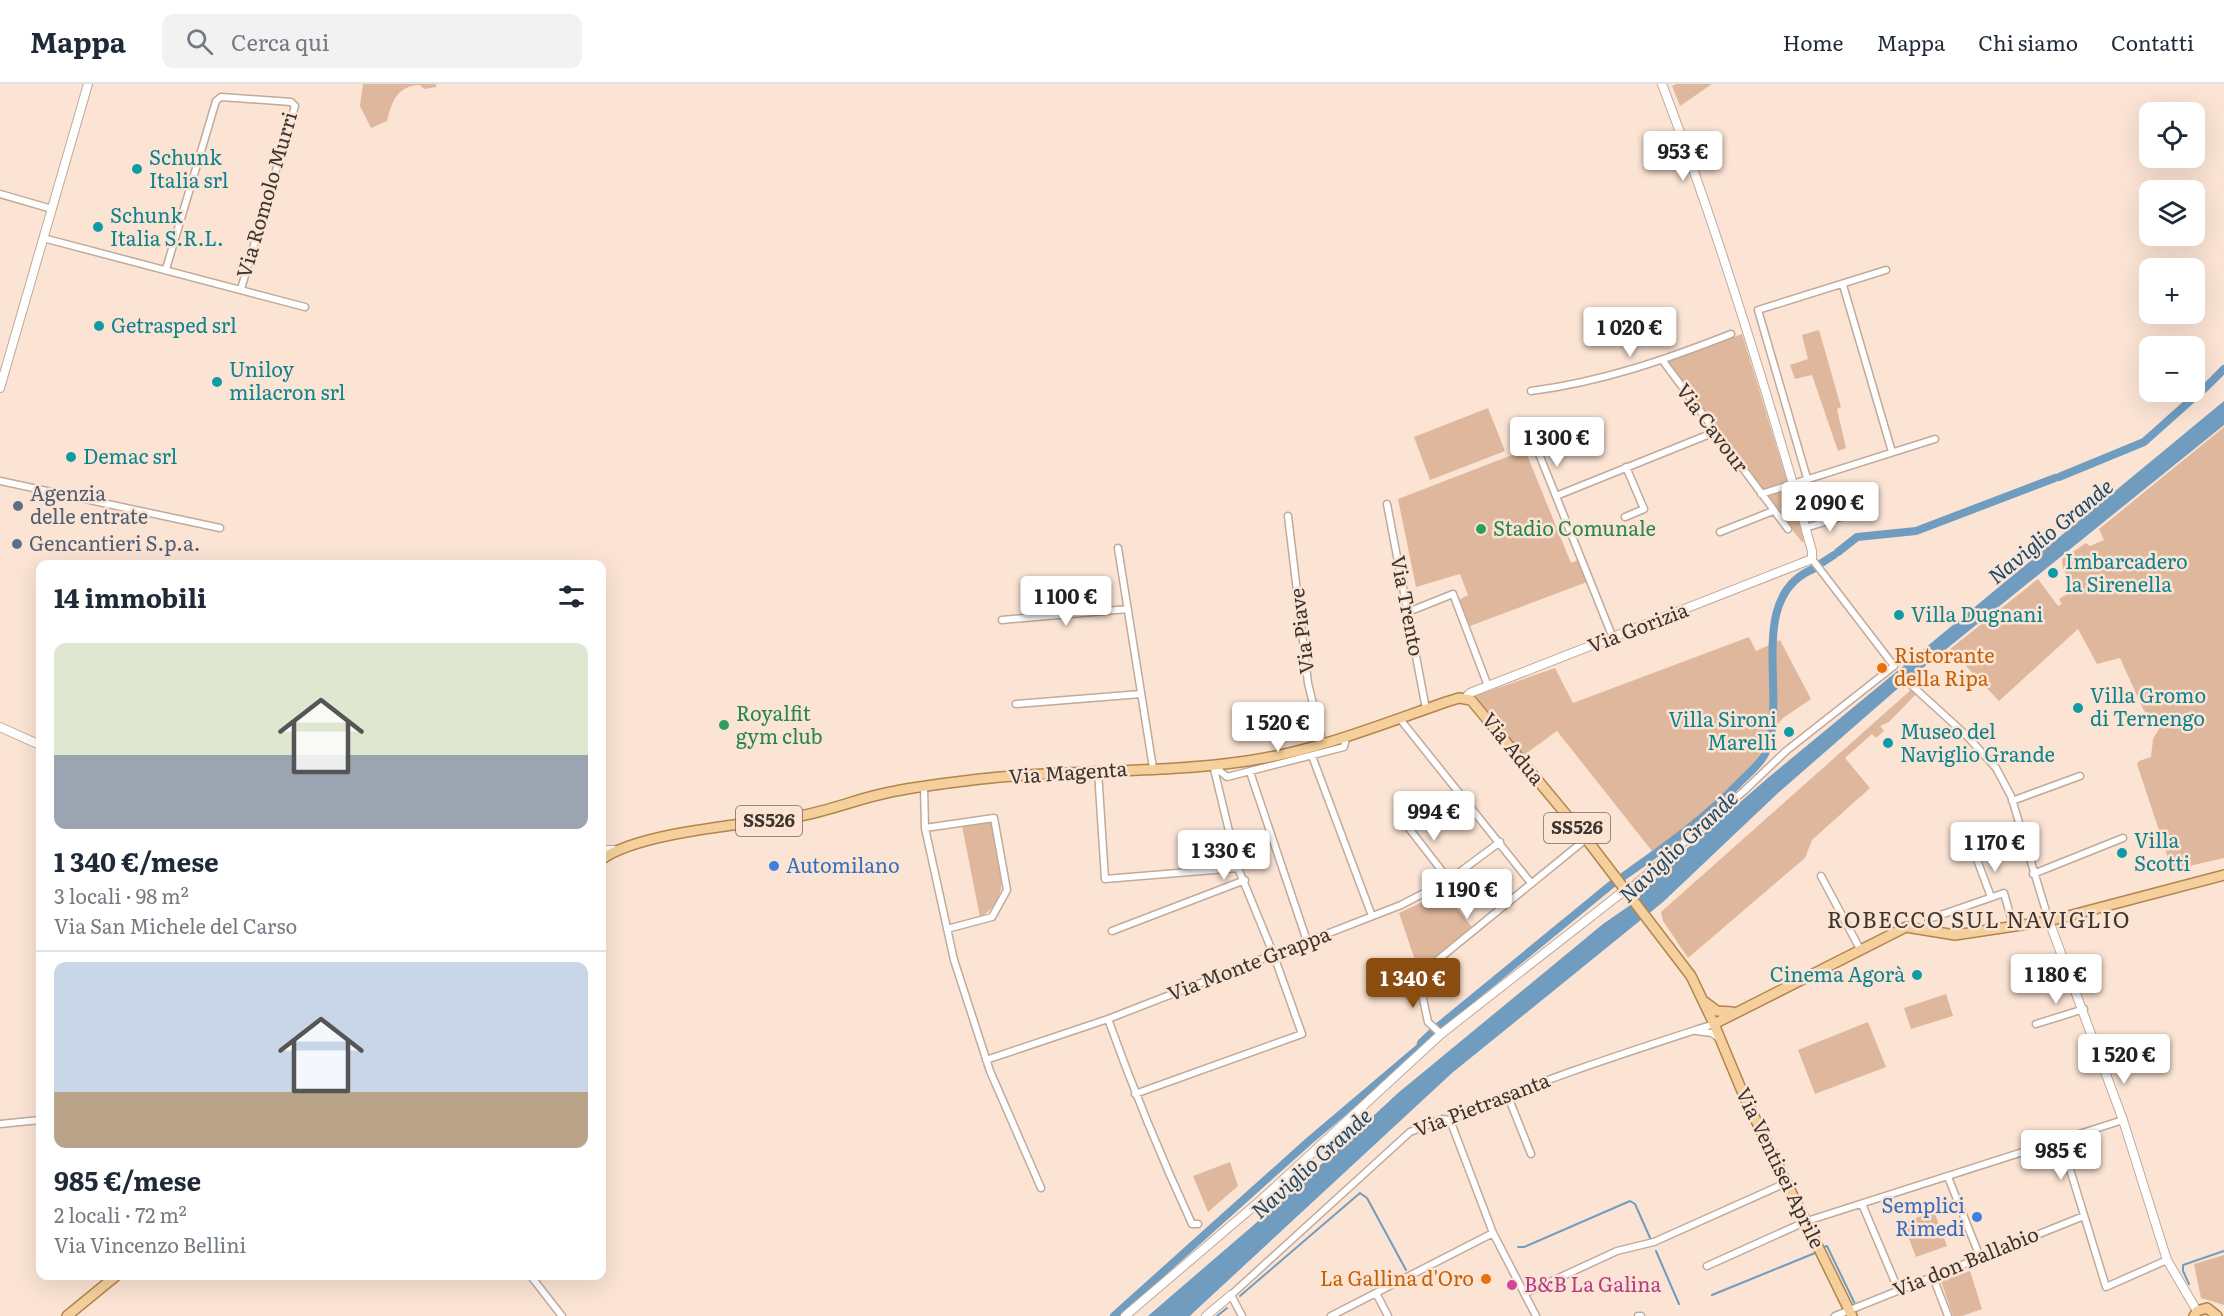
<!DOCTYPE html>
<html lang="it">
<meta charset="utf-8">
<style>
:root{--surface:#fff;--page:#f2f2f3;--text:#1f2937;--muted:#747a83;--line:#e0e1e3;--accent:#8a4c0f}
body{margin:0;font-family:Literata,serif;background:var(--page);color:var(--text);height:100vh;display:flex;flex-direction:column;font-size:22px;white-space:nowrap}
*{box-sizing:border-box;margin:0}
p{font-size:20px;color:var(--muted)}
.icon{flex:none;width:33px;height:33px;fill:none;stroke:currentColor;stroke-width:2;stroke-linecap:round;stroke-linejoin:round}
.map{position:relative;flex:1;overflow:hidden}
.details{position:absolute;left:36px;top:476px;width:570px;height:720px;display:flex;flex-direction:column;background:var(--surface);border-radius:12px;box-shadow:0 6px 24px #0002}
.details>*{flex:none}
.controls{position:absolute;left:2139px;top:18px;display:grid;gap:12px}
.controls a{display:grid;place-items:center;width:66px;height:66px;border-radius:12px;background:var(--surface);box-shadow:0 6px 24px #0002;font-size:30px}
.price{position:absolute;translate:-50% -51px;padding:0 14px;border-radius:6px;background:#fff;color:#222;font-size:20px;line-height:39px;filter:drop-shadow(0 2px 3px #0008)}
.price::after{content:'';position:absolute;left:50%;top:36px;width:18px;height:14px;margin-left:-9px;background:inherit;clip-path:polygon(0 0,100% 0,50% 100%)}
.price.active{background:var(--accent);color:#fff}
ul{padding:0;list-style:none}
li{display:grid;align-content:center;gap:12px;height:318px;padding:0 18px}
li+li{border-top:2px solid var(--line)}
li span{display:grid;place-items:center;height:186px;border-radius:12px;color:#555}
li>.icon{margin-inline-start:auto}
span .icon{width:108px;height:108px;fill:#fffc;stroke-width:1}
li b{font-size:26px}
h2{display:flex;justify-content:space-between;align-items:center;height:72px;padding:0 18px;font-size:26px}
header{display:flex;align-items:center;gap:36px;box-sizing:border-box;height:84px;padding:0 30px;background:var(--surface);border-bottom:2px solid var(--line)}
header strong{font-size:28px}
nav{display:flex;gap:33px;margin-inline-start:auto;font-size:21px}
.search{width:420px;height:54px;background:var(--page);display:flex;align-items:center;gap:15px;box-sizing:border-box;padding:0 21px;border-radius:12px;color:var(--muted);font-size:22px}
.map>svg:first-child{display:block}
</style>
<header>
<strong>Mappa</strong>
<div class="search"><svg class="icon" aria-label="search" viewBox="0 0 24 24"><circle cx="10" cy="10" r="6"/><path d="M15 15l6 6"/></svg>Cerca qui</div>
<nav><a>Home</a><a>Mappa</a><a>Chi siamo</a><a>Contatti</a></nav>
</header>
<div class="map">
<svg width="2224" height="1232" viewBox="0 0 2224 1232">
<rect width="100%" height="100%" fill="#fbe4d4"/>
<path fill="#dfb79c" d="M363 0H436V3L424 5 420 1C397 2 392 17 387 37L371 44 360 22Z
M1676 0H1712L1680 22 1672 2Z
M1819 246 1841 323 1837 325 1846 364 1838 367 1812 291 1795 295 1790 281 1808 275 1802 251Z
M1742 250 1787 397 1761 407 1665 278Z
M1488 324 1505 367 1430 396 1414 353Z
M2224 343V774L2172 786 2137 680 2139 677 2151 673 2153 655 2160 643 2158 634 2144 627 2120 574 2097 580 2078 545 1999 617 1950 565 2038 495 2058 522 2062 520 2059 515 2074 506 2063 484 2062 475 2086 459 2090 462 2104 456 2099 445Z
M1525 366 1571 479 1578 476 1587 498 1470 542 1459 516 1468 511 1460 490 1416 503 1398 415Z
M1789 401 1804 453 1803 459 1764 411Z
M1749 553 1756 567 1780 556 1811 615 1783 634 1771 648 1749 691 1694 739 1652 767 1557 647 1524 671 1475 612 1555 584 1573 619Z
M1913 604 1918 608 1889 638 1880 642 1884 647 1876 654 1872 650 1845 674 1870 704 1812 756 1805 774 1688 874 1663 837 1661 828Z
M992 737C998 770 1016 814 980 833L962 742Z
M1444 808 1472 843 1419 888 1399 829Z
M1946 910 1953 932 1911 945 1904 924Z
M1868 938 1886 983 1815 1010 1798 966Z
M1230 1078 1238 1102 1208 1128 1193 1092Z
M1934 1127 1947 1162 1916 1173 1903 1139Z
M2224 1171V1221L2201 1214 2194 1180Z
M1970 1187 1982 1225 1962 1232H1953L1941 1197Z"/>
<path fill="#6f9cbf" d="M2224 317V341L1903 600 1778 709 1663 818 1452 989 1194 1228 1190 1232H1148L1285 1114 1398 1009 1603 840 1639 815 1641 810 1675 775 1769 693Z"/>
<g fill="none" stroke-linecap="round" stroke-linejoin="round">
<path stroke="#6f9cbf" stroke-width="2" d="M1518 1163H1524L1630 1117 1635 1120 1651 1156
M1824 1163 1827 1162 1855 1220
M1656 1167 1679 1220
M2189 1200 2183 1187V1181L2224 1167
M1712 1211 1815 1169
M1240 1212 1360 1109 1367 1114 1406 1186
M1217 1232 1227 1224"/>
<path stroke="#6f9cbf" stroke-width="8" d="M2204 305 2224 285
M2059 393 2144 358 2200 308
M1838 468 1857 453 1916 447 2055 394
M1820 480 1834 471
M1624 792C1665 763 1706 734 1741 697 1749 689 1760 680 1765 670 1790 616 1744 514 1813 485
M1114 1232 1309 1057 1420 963 1421 959 1439 942 1612 800"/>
<g stroke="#c0aa9b" stroke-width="9">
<path id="minor" d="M0 110 52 125
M43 154 305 223
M166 185 216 17 221 13 291 18 295 22 241 205
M1843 201 1892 368
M1663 277 1788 445
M1531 307C1601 298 1665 276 1731 250
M1537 365 1613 554
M1807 394 1758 226 1886 186
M0 397 220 444
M1761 410 1935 355
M1556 412 1715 348
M1387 420 1426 625
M1288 432 1308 599 1323 661
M1625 433 1644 425 1626 383
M1805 444 1848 431
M1720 448 1773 427
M1118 464 1153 684
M1408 528 1453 510 1488 602
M1002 536 1128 525
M1909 599 1966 651 1996 684 2011 712 2049 837
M1016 620 1141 610
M1400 635 1531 799
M1312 672 1372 832
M1214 682 1227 693 1344 663 1346 654
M1098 687 1105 795 1238 784 1213 681
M1250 688 1307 857
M924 703 925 744 954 876 990 987 1041 1104
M2012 717 2080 692
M1401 734 1449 796
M925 744 994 734 1007 806 992 833 947 845
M1976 773 1991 813
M2033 790 2123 754
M1821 792 1860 865
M1625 806 1633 802 1744 707 1786 667 1894 582 1812 475
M1926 846 1929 835 2004 809 2013 841
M1112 847 1245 796
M1108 935C1133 1005 1161 1073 1192 1140H1198
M2036 940 2084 925
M1696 947 1712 949 1720 955
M1441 950 1428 938 1418 892 1586 755
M986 976 1108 935 1401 821 1449 796 1500 758
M1135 1010 1302 950 1273 869 1238 784
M1507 1010 1531 1070
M1450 1036 1493 1149 1536 1232
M0 1040 40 1036
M2061 1056 2106 1203 2167 1176
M1948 1093 1980 1173
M1862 1120 1898 1205
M1707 1182 1807 1137 2123 1036
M530 1191 562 1232
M1933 1193 1948 1232
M1376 1209 1388 1232
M1526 1209 1617 1167 1654 1158 1788 1098
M1242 1232 1231 1211 1410 1048 1442 1035 1450 1036C1536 997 1625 969 1714 940
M1331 1232 1493 1149
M1638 1232H1641
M1835 1232 2084 1132"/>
</g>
<g stroke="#c0aa9b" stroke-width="10">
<path id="tertiary" d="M0 304 88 0
M1465 614 1470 609 1812 475V467C1768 310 1720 152 1662 0
M0 643 40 661
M602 766H614
M2049 837 2123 1036 2167 1176 2197 1227
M1125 1232 1261 1116 1441 950 1625 806
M1206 1232 1231 1211"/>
</g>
<g stroke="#b1854b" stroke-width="12">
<path id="primary" d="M602 775C642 747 747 741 799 732 829 727 857 715 886 709 917 702 949 699 980 695 1069 685 1159 690 1247 677 1316 667 1380 641 1446 618L1459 614 1471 616 1584 752 1691 892 1714 940 1744 1012 1852 1232
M1705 918 1717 927 1732 928
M1714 940 1906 843 1955 851 2049 837 2224 791
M67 1232 117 1191
M2194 1232 2197 1227 2207 1224 2217 1232"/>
</g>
<use href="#minor" stroke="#fff" stroke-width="6"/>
<use href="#tertiary" stroke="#fff" stroke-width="8"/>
<use href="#primary" stroke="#f5d09d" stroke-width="9"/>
</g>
<g fill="#0f9aa8" stroke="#fbe4d4" stroke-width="2">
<circle cx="137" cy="85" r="6"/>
<circle cx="98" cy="143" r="6"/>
<circle cx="99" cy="242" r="6"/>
<circle cx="217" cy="298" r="6"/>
<circle cx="71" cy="373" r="6"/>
<circle cx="2053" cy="489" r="6"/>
<circle cx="1899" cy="531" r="6"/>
<circle cx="2078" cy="624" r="6"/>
<circle cx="1789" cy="648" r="6"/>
<circle cx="1888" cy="659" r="6"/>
<circle cx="2122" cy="769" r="6"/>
<circle cx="1917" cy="891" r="6"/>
</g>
<g fill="#5c6f8a" stroke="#fbe4d4" stroke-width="2">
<circle cx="18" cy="422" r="6"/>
<circle cx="17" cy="460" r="6"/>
</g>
<g fill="#2e9e5b" stroke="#fbe4d4" stroke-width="2">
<circle cx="1481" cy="445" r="6"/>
<circle cx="724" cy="641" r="6"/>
</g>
<g fill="#e8710a" stroke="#fbe4d4" stroke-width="2">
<circle cx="1882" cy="584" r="6"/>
<circle cx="1486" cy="1195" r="6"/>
</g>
<g fill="#3f7fe0" stroke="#fbe4d4" stroke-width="2">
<circle cx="774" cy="782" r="6"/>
<circle cx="1977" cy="1133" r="6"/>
</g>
<circle fill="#d1479c" stroke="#fbe4d4" stroke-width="2" cx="1512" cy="1201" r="6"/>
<g text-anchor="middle" stroke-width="5" stroke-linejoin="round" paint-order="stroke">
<g fill="#fbe4d4" stroke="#76695f" stroke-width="1.5">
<rect x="736" y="722" width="66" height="30" rx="4.5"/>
<rect x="1544" y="729" width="66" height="30" rx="4.5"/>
</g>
<g font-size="18" font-weight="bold" fill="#3d342d">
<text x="769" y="743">SS526</text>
<text x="1577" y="750">SS526</text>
</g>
<g font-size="20" fill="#0d838f" stroke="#fbe4d4" text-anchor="start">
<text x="149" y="81">Schunk<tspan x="149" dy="23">Italia srl</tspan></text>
<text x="110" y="139">Schunk<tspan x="110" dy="23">Italia S.R.L.</tspan></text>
<text x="111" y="249">Getrasped srl</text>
<text x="229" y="293">Uniloy<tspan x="229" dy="23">milacron srl</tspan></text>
<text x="83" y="380">Demac srl</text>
<text x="2065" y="485">Imbarcadero<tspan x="2065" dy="23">la Sirenella</tspan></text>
<text x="1911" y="538">Villa Dugnani</text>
<text x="2090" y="619">Villa Gromo<tspan x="2090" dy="23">di Ternengo</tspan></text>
<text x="1777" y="643" text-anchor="end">Villa Sironi<tspan x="1777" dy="23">Marelli</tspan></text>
<text x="1900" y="655">Museo del<tspan x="1900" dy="23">Naviglio Grande</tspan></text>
<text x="2134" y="764">Villa<tspan x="2134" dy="23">Scotti</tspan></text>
<text x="1905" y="898" text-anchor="end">Cinema Agorà</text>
</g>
<g font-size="20" fill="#3d342d" stroke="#fbe4d4">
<text transform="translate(267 111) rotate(-74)" y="7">Via Romolo Murri</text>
<text transform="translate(1712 344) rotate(53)" y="7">Via Cavour</text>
<text transform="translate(1407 522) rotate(79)" y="7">Via Trento</text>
<text transform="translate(1638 544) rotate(-21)" y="7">Via Gorizia</text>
<text transform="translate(1302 547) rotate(-97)" y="7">Via Piave</text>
<text transform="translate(1513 665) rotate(51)" y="7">Via Adua</text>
<text transform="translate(1068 689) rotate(-4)" y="7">Via Magenta</text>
<text transform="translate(1249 880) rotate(-21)" y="7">Via Monte Grappa</text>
<text transform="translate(1482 1021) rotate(-21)" y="7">Via Pietrasanta</text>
<text transform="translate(1780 1084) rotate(64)" y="7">Via Ventisei Aprile</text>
<text transform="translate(1966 1178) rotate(-22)" y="7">Via don Ballabio</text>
</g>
<g font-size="20" fill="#4e5e75" stroke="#fbe4d4" text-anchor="start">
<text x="30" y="417">Agenzia<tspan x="30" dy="23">delle entrate</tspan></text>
<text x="29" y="467">Gencantieri S.p.a.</text>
</g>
<g font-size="20" fill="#27864d" stroke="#fbe4d4" text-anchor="start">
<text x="1493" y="452">Stadio Comunale</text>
<text x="736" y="637">Royalfit<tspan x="736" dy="23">gym club</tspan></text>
</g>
<g font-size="20" fill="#c56008" stroke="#fbe4d4" text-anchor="start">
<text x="1894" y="579">Ristorante<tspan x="1894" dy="23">della Ripa</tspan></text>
<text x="1474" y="1202" text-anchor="end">La Gallina d'Oro</text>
</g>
<g font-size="20" fill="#366cbe" stroke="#fbe4d4" text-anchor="start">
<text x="786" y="789">Automilano</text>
<text x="1965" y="1129" text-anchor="end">Semplici<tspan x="1965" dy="23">Rimedi</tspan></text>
</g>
<g font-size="20" fill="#b23c85" stroke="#fbe4d4" text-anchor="start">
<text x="1524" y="1208">B&amp;B La Galina</text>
</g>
<g font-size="21" font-style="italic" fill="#164b6f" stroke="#fbe4d4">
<text transform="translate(2051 448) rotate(-39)" y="7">Naviglio Grande</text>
<text transform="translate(1679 763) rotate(-43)" y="7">Naviglio Grande</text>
<text transform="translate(1312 1080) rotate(-42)" y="7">Naviglio Grande</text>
</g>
<g font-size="22" letter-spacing="1.5" fill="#3d342d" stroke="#fbe4d4">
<text x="1979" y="844">ROBECCO SUL NAVIGLIO</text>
</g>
</g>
</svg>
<div class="controls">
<a><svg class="icon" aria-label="locate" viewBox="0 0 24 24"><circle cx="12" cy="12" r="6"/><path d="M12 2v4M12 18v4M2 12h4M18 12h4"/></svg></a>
<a><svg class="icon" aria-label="layers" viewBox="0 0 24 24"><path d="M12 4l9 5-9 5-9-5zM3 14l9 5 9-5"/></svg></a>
<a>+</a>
<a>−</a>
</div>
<b class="price" style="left:1683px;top:98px">953 €</b>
<b class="price" style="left:1630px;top:274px">1 020 €</b>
<b class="price" style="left:1557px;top:384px">1 300 €</b>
<b class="price" style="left:1830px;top:449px">2 090 €</b>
<b class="price" style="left:1066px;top:543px">1 100 €</b>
<b class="price" style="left:1278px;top:669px">1 520 €</b>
<b class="price" style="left:1434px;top:758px">994 €</b>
<b class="price" style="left:1995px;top:789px">1 170 €</b>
<b class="price" style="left:1224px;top:797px">1 330 €</b>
<b class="price" style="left:1467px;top:836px">1 190 €</b>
<b class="price" style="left:2056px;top:921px">1 180 €</b>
<b class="price active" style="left:1413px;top:925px">1 340 €</b>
<b class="price" style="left:2124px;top:1001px">1 520 €</b>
<b class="price" style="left:2061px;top:1097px">985 €</b>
<section class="details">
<h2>14 immobili<svg class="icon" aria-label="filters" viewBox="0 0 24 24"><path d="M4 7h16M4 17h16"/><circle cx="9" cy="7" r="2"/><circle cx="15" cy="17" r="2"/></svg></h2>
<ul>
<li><span style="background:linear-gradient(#dfe7d0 60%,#9aa5b1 0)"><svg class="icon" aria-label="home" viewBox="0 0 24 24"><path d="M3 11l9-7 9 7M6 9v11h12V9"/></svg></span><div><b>1 340 €/mese</b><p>3 locali · 98 m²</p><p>Via San Michele del Carso</p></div></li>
<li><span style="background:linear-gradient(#c9d6e8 70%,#b9a48a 0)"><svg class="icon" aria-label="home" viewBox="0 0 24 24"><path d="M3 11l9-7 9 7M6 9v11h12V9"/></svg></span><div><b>985 €/mese</b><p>2 locali · 72 m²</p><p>Via Vincenzo Bellini</p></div></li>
</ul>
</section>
</div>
